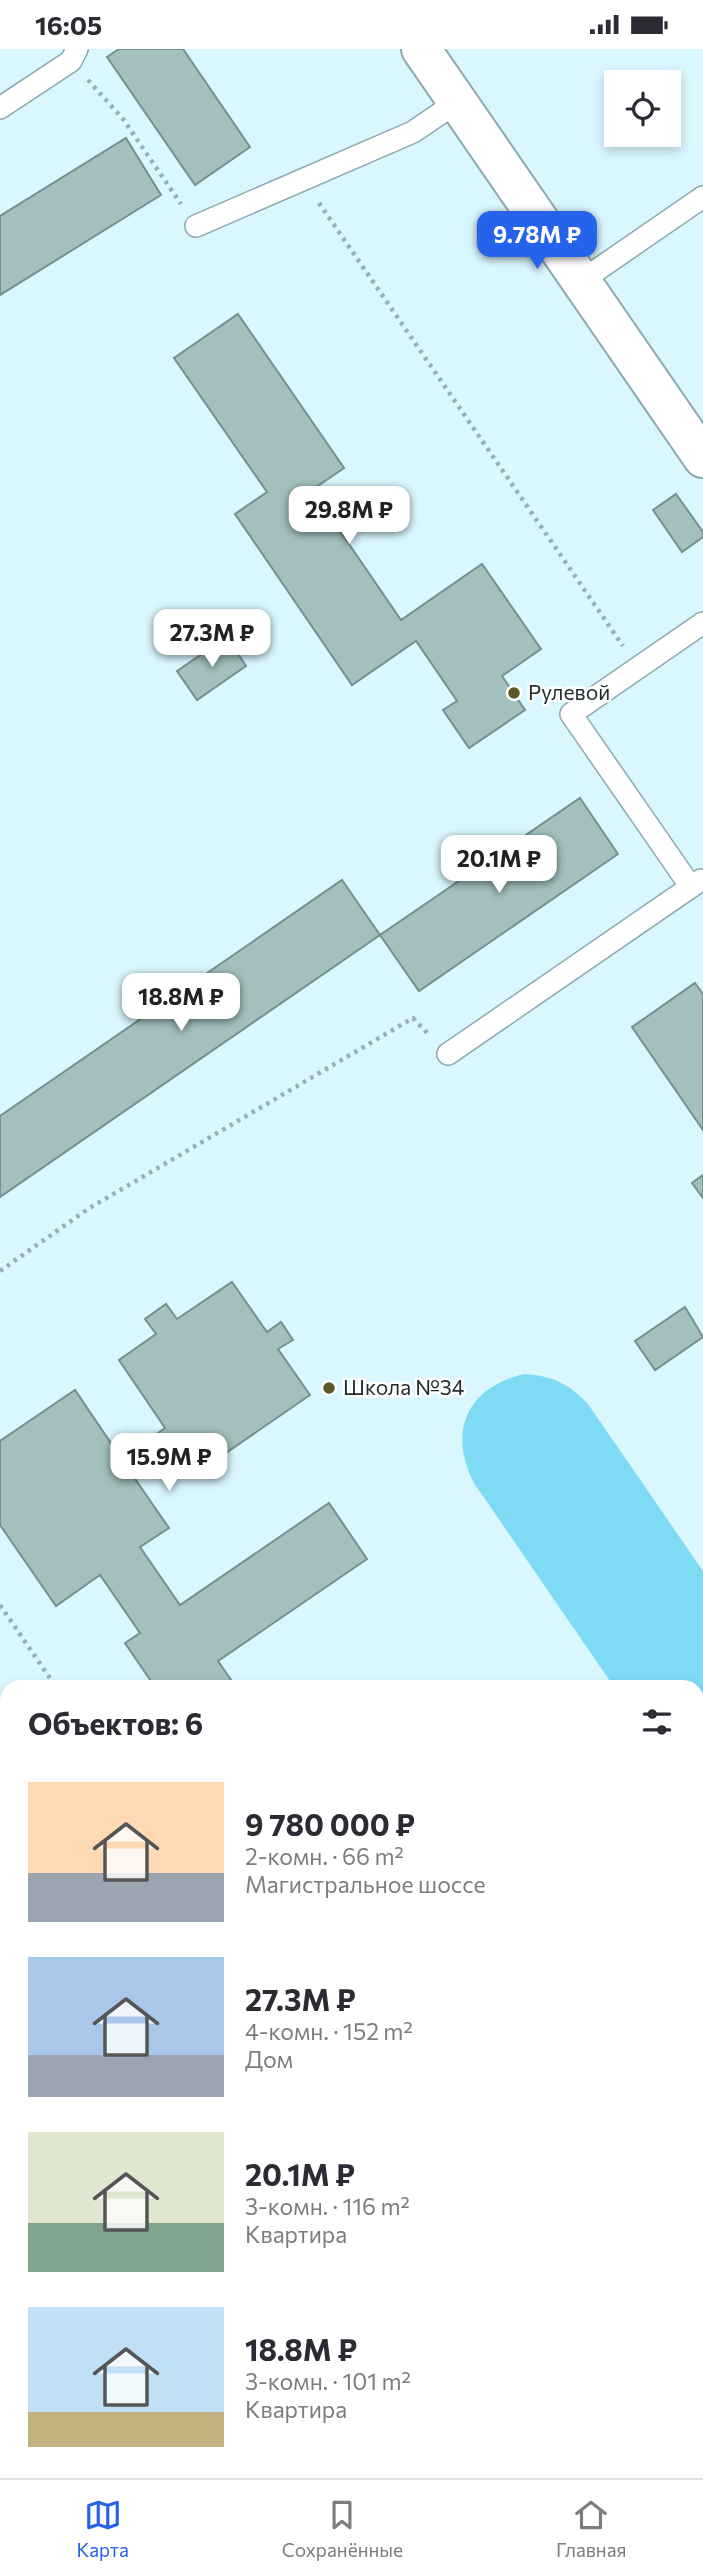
<!DOCTYPE html>
<html lang="ru">
<meta charset="utf-8">
<style>
:root{--surface:#fff;--page:#f7f7f7;--text:#2b2b33;--muted:#7c7c81;--line:#e1e1e2;--accent:#2563eb}
body{margin:0;font-family:Commissioner,sans-serif;background:var(--page);color:var(--text);height:100vh;display:flex;flex-direction:column;font-size:26px;white-space:nowrap}
*{box-sizing:border-box;margin:0}
p{font-size:23px;color:var(--muted)}
.icon{flex:none;width:38px;height:38px;fill:none;stroke:currentColor;stroke-width:2;stroke-linecap:round;stroke-linejoin:round}
.map{position:relative;flex:1;overflow:hidden}
.panel{position:absolute;left:0px;top:1631px;width:704px;height:798px;display:flex;flex-direction:column;background:var(--surface);border-radius:21px 21px 0 0;box-shadow:0 4px 10px #0003}
.panel>*{flex:none}
.buttons{position:absolute;left:604px;top:21px;display:grid;gap:14px}
.buttons a{display:grid;place-items:center;width:77px;height:77px;border-radius:0px;background:var(--surface);box-shadow:0 4px 10px #0003;font-size:35px}
.price{position:absolute;translate:-50% -60px;padding:0 16px;border-radius:14px;background:#fff;color:#222;font-size:23px;line-height:46px;filter:drop-shadow(0 2px 4px #0008)}
.price::after{content:'';position:absolute;left:50%;top:42px;width:21px;height:16px;margin-left:-10px;background:inherit;clip-path:polygon(0 0,100% 0,50% 100%)}
.price.on{background:var(--accent);color:#fff}
ul{padding:0;list-style:none}
li{display:flex;align-items:center;gap:21px;height:175px;padding:0 28px}
li span{display:grid;place-items:center;flex:none;width:196px;height:140px;border-radius:0px;color:#555}
li>.icon{margin-inline-start:auto}
span .icon{width:84px;height:84px;fill:#fffc;stroke-width:1}
li b{font-size:30px}
h2{display:flex;justify-content:space-between;align-items:center;height:84px;padding:0 28px;font-size:30px}
.status{display:flex;justify-content:space-between;align-items:center;height:49px;padding:0 35px;background:var(--surface);direction:ltr}
.status svg{height:19px;fill:currentColor}
.dock{display:flex;justify-content:space-around;align-items:center;height:98px;border-top:2px solid var(--line);background:var(--surface);font-size:19px;color:var(--muted)}
.dock a{display:grid;justify-items:center;gap:4px}
.dock .on{color:var(--accent)}
.map>svg:first-child{display:block}
</style>
<div class="status"><b>16:05</b><svg viewBox="0 0 49 12"><path d="M0 12V9h3v3zM5 12V6h3v6zM10 12V3h3v9zM15 12V0h3v12zM26 1h20v11H26zM47 4h2v5h-2z"/></svg></div>
<div class="map">
<svg width="703" height="2429" viewBox="0 0 703 2429">
<rect width="100%" height="100%" fill="#daf7ff"/>
<path fill="#7fdaf3" d="M525 1325C553 1327 569 1335 588 1355L703 1522V1705H697L696 1638H614L474 1434C447 1382 468 1337 525 1325Z
M255 2422H561L566 2429H245Z"/>
<path fill="#a3c0bf" stroke="#749190" stroke-width="2" d="M119 0H183L250 98 195 136 107 8Z
M126 89 161 146 0 246V167Z
M238 265 344 419 312 441 401 571 482 515 541 600 502 627 525 661 469 699 443 661 457 652 416 592 352 636 235 465 267 443 174 309Z
M676 445 703 483V488L682 503 653 461Z
M227 588 246 617 197 651 177 622Z
M580 749 618 805 419 942 380 886Z
M342 831 380 886 0 1148V1067Z
M695 934 703 945V1081L632 978Z
M703 1126V1149L692 1134Z
M232 1233 267 1283 281 1273 293 1291 278 1300 310 1346 197 1424 176 1394 131 1424 169 1479 140 1498 180 1556 329 1454 367 1510 218 1612 236 1638H155L125 1594 140 1584 100 1526 56 1557 0 1476V1392L75 1341 121 1409 165 1379 119 1311 156 1285 145 1270 166 1255 177 1270Z
M685 1258 703 1288 655 1321 635 1292Z
M703 1878V1959L696 1964V1882Z
M5 2156 7 2279 0 2284V2160Z
M137 2422H255L245 2429H127Z"/>
<g fill="none" stroke-linecap="round" stroke-linejoin="round">
<g stroke="#8da8b0" stroke-width="24">
<path id="service" d="M0 59 71 12 77 0
M196 177 413 83 457 53
M581 232 703 148
M691 838 571 665 703 574
M448 1005 701 831
M0 2060 7 2081
M0 2126 7 2119
M569 2422 574 2429"/>
</g>
<g stroke="#8da8b0" stroke-width="42">
<path id="secondary" d="M421 0 703 409"/>
</g>
<path stroke="#98afb5" stroke-width="4.5" stroke-dasharray="3.5 5" stroke-linecap="butt" d="M88 31 123 70 181 155
M319 154 623 597
M0 1222 88 1160 413 969 430 987
M0 1556 56 1638
M696 1824 703 1820
M696 2193 703 2202
M295 2429 305 2422
M436 2429 437 2422"/>
<use href="#service" stroke="#fff" stroke-width="21"/>
<use href="#secondary" stroke="#fff" stroke-width="38"/>
</g>
<g fill="#5d5723" stroke="#fff" stroke-width="2.5">
<circle cx="514" cy="644" r="7"/>
<circle cx="329" cy="1339" r="7"/>
</g>
<g text-anchor="middle" stroke-width="5" stroke-linejoin="round" paint-order="stroke">
<g font-size="21" fill="#222d30" stroke="#fff" text-anchor="start">
<text x="528" y="651">Рулевой</text>
<text x="343" y="1346">Школа №34</text>
</g>
</g>
</svg>
<div class="buttons">
<a><svg class="icon" aria-label="locate" viewBox="0 0 24 24"><circle cx="12" cy="12" r="6"/><path d="M12 2v4M12 18v4M2 12h4M18 12h4"/></svg></a>
</div>
<b class="price on" style="left:537px;top:222px">9.78M ₽</b>
<b class="price" style="left:349px;top:497px">29.8M ₽</b>
<b class="price" style="left:212px;top:620px">27.3M ₽</b>
<b class="price" style="left:499px;top:846px">20.1M ₽</b>
<b class="price" style="left:181px;top:984px">18.8M ₽</b>
<b class="price" style="left:169px;top:1444px">15.9M ₽</b>
<section class="panel">
<h2>Объектов: 6<svg class="icon" aria-label="filters" viewBox="0 0 24 24"><path d="M4 7h16M4 17h16"/><circle cx="9" cy="7" r="2"/><circle cx="15" cy="17" r="2"/></svg></h2>
<ul>
<li><span style="background:linear-gradient(#ffd9b3 65%,#9aa5b1 0)"><svg class="icon" aria-label="home" viewBox="0 0 24 24"><path d="M3 11l9-7 9 7M6 9v11h12V9"/></svg></span><div><b>9 780 000 ₽</b><p>2-комн. · 66 m²</p><p>Магистральное шоссе</p></div></li>
<li><span style="background:linear-gradient(#a9c7e8 70%,#9aa5b1 0)"><svg class="icon" aria-label="home" viewBox="0 0 24 24"><path d="M3 11l9-7 9 7M6 9v11h12V9"/></svg></span><div><b>27.3M ₽</b><p>4-комн. · 152 m²</p><p>Дом</p></div></li>
<li><span style="background:linear-gradient(#dfe7d0 65%,#7fa58c 0)"><svg class="icon" aria-label="home" viewBox="0 0 24 24"><path d="M3 11l9-7 9 7M6 9v11h12V9"/></svg></span><div><b>20.1M ₽</b><p>3-комн. · 116 m²</p><p>Квартира</p></div></li>
<li><span style="background:linear-gradient(#bfe0f5 75%,#c2b280 0)"><svg class="icon" aria-label="home" viewBox="0 0 24 24"><path d="M3 11l9-7 9 7M6 9v11h12V9"/></svg></span><div><b>18.8M ₽</b><p>3-комн. · 101 m²</p><p>Квартира</p></div></li>
</ul>
</section>
</div>
<nav class="dock">
<a class="on"><svg class="icon" aria-label="map" viewBox="0 0 24 24"><path d="M3 6l6-2 6 2 6-2v14l-6 2-6-2-6 2zM9 4v14M15 6v14"/></svg>Карта</a>
<a><svg class="icon" aria-label="saved" viewBox="0 0 24 24"><path d="M7 4h10v16l-5-4-5 4z"/></svg>Сохранённые</a>
<a><svg class="icon" aria-label="home" viewBox="0 0 24 24"><path d="M3 11l9-7 9 7M6 9v11h12V9"/></svg>Главная</a>
</nav>
